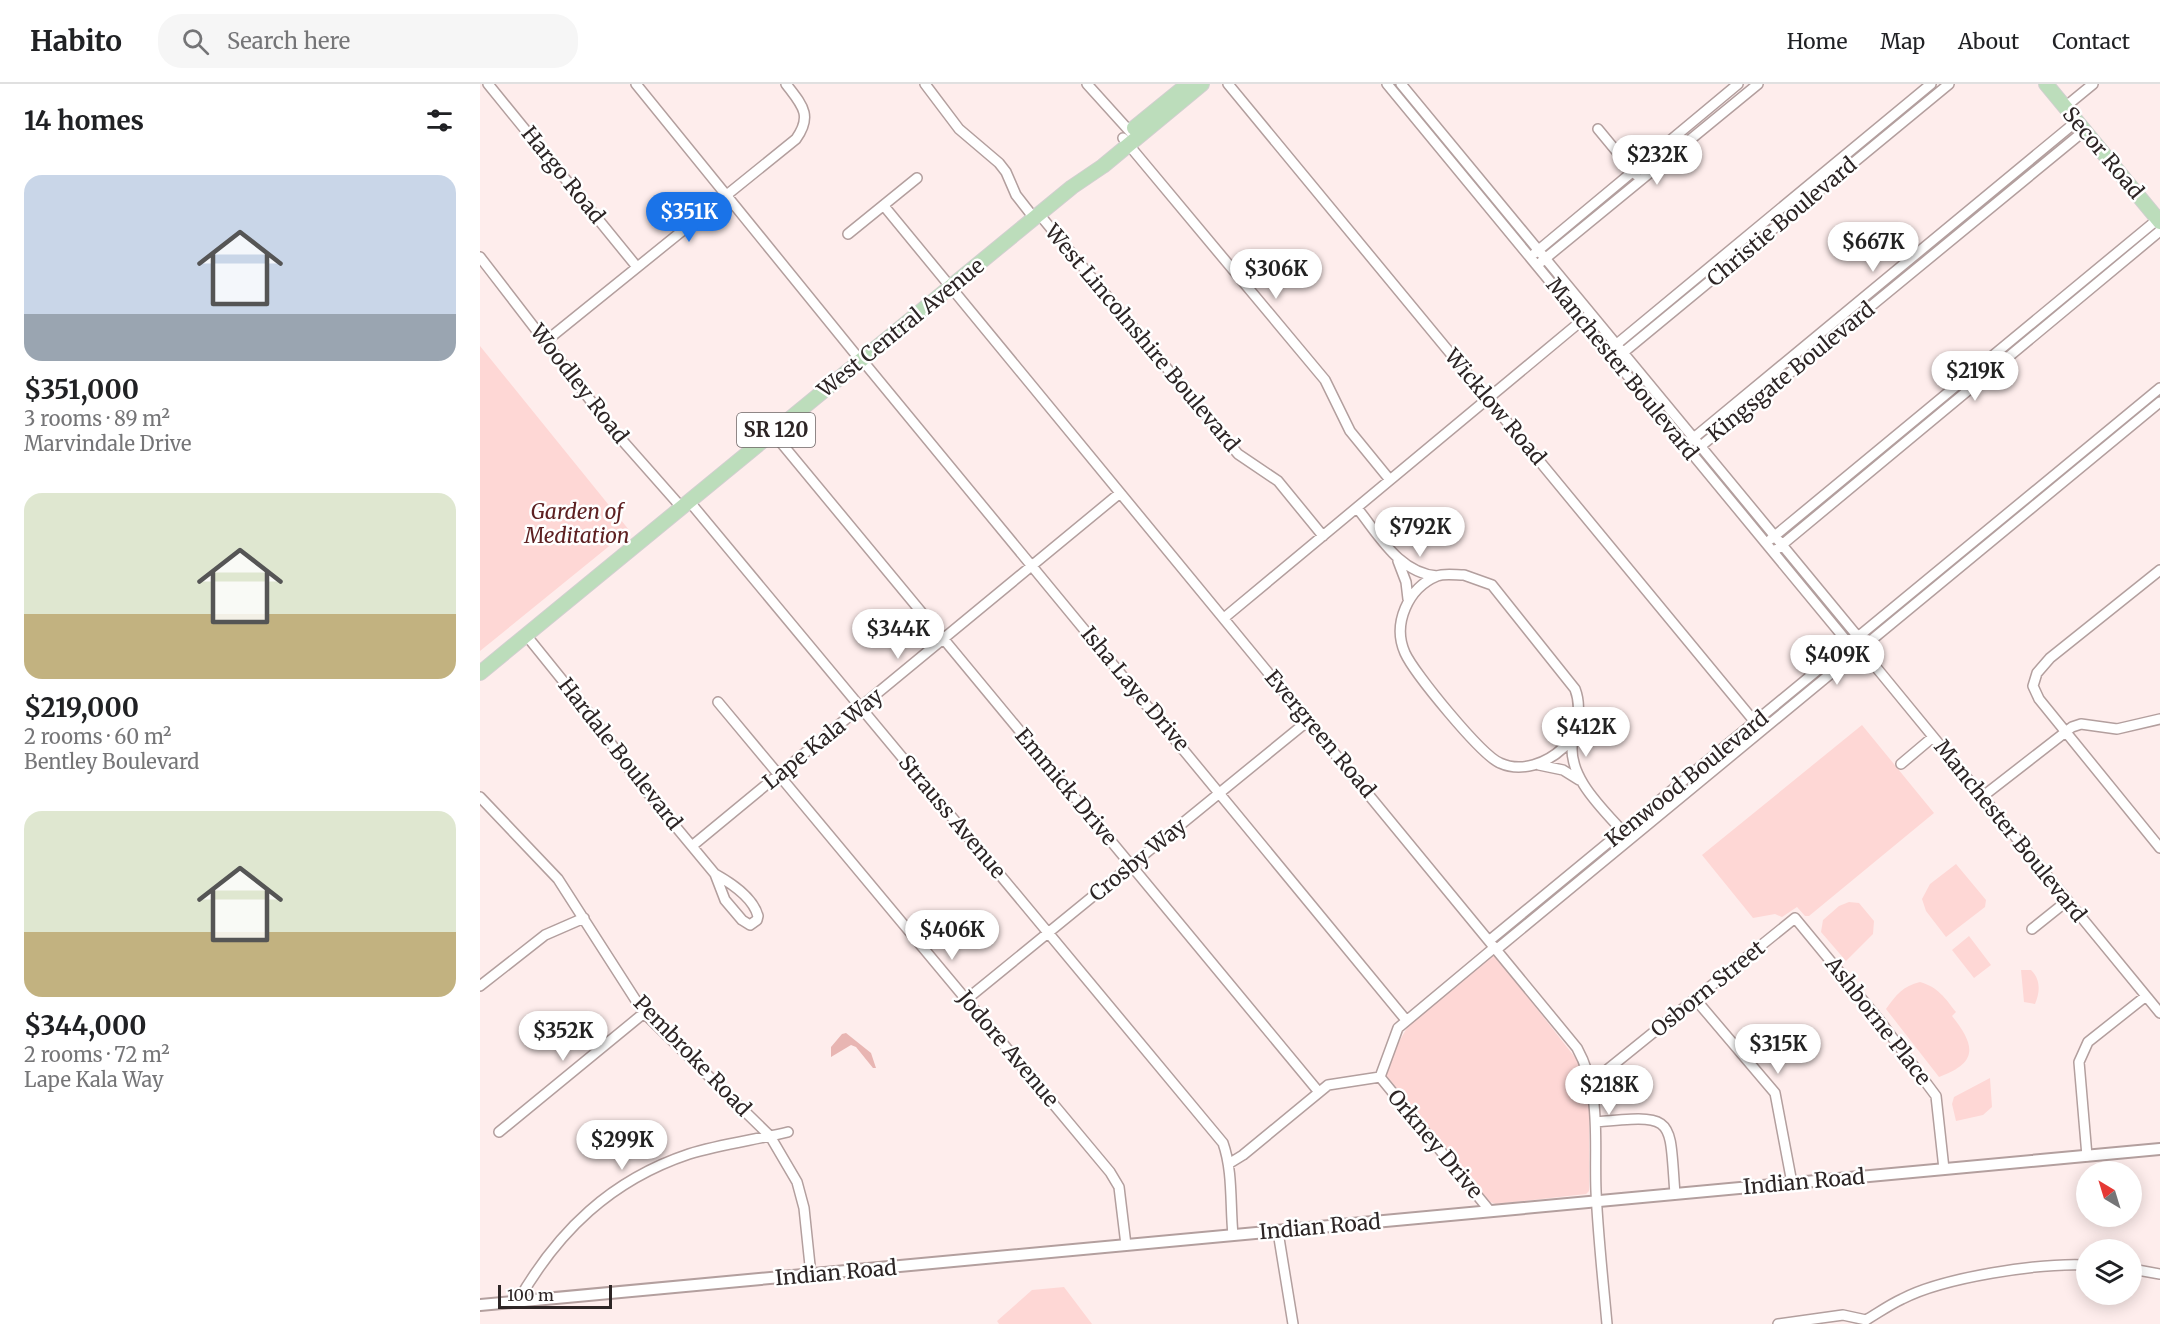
<!DOCTYPE html>
<meta charset="utf-8">
<style>
:root{--surface:#fff;--page:#f6f6f6;--text:#202124;--muted:#757577;--line:#e0e0e0;--accent:#1a73e8}
body{margin:0;font-family:Merriweather,serif;background:var(--page);color:var(--text);height:100vh;display:flex;flex-direction:column;font-size:22px;white-space:nowrap}
*{box-sizing:border-box;margin:0}
p{font-size:20px;color:var(--muted)}
.icon{flex:none;width:33px;height:33px;fill:none;stroke:currentColor;stroke-width:2;stroke-linecap:round;stroke-linejoin:round}
.map{position:relative;flex:1;overflow:hidden}
.drawer{display:flex;flex-direction:column;background:var(--surface);width:480px}
.drawer>*{flex:none}
.needle{width:39px;rotate:322deg}
.fabs{position:absolute;left:1596px;top:1077px;display:grid;gap:12px}
.fabs a{display:grid;place-items:center;width:66px;height:66px;border-radius:50%;background:var(--surface);box-shadow:0 3px 15px #0003;font-size:30px}
.scale{position:absolute;left:18px;bottom:15px;width:114px;box-sizing:border-box;padding-left:6px;border:3px solid #2d2525;border-top:0;font-size:16px;line-height:21px;white-space:nowrap;color:#2d2525;-webkit-text-stroke:4px #fff;paint-order:stroke}
.price{position:absolute;translate:-50% -51px;padding:0 14px;border-radius:21px;background:#fff;color:#222;font-size:20px;line-height:39px;filter:drop-shadow(0 2px 3px #0008)}
.price::after{content:'';position:absolute;left:50%;top:36px;width:18px;height:14px;margin-left:-9px;background:inherit;clip-path:polygon(0 0,100% 0,50% 100%)}
.price.current{background:var(--accent);color:#fff}
ul{padding:0;list-style:none}
li{display:grid;align-content:center;gap:12px;height:318px;padding:0 24px}
li span{display:grid;place-items:center;height:186px;border-radius:18px;color:#555}
li>.icon{margin-inline-start:auto}
span .icon{width:108px;height:108px;fill:#fffc;stroke-width:1}
li b{font-size:26px}
h2{display:flex;justify-content:space-between;align-items:center;height:72px;padding:0 24px;font-size:26px}
header{display:flex;align-items:center;gap:36px;box-sizing:border-box;height:84px;padding:0 30px;background:var(--surface);border-bottom:2px solid var(--line)}
header strong{font-size:28px}
nav{display:flex;gap:33px;margin-inline-start:auto;font-size:21px}
.search{width:420px;height:54px;background:var(--page);display:flex;align-items:center;gap:15px;box-sizing:border-box;padding:0 21px;border-radius:24px;color:var(--muted);font-size:22px}
main{display:flex;flex:1;min-height:0}
.map>svg:first-child{display:block}
</style>
<header>
<strong>Habito</strong>
<div class="search"><svg class="icon" aria-label="search" viewBox="0 0 24 24"><circle cx="10" cy="10" r="6"/><path d="M15 15l6 6"/></svg>Search here</div>
<nav><a>Home</a><a>Map</a><a>About</a><a>Contact</a></nav>
</header>
<main>
<section class="drawer">
<h2>14 homes<svg class="icon" aria-label="filters" viewBox="0 0 24 24"><path d="M4 7h16M4 17h16"/><circle cx="9" cy="7" r="2"/><circle cx="15" cy="17" r="2"/></svg></h2>
<ul>
<li><span style="background:linear-gradient(#c9d6e8 75%,#9aa5b1 0)"><svg class="icon" aria-label="home" viewBox="0 0 24 24"><path d="M3 11l9-7 9 7M6 9v11h12V9"/></svg></span><div><b>$351,000</b><p>3 rooms · 89 m²</p><p>Marvindale Drive</p></div></li>
<li><span style="background:linear-gradient(#dfe7d0 65%,#c2b280 0)"><svg class="icon" aria-label="home" viewBox="0 0 24 24"><path d="M3 11l9-7 9 7M6 9v11h12V9"/></svg></span><div><b>$219,000</b><p>2 rooms · 60 m²</p><p>Bentley Boulevard</p></div></li>
<li><span style="background:linear-gradient(#dfe7d0 65%,#c2b280 0)"><svg class="icon" aria-label="home" viewBox="0 0 24 24"><path d="M3 11l9-7 9 7M6 9v11h12V9"/></svg></span><div><b>$344,000</b><p>2 rooms · 72 m²</p><p>Lape Kala Way</p></div></li>
</ul>
</section>
<div class="map">
<svg width="1680" height="1240" viewBox="0 0 1680 1240">
<rect width="100%" height="100%" fill="#feedec"/>
<path fill="#fed7d5" d="M0 262 149 446 0 567Z
M1382 641 1454 729 1329 832H1325L1317 823 1302 833 1295 830 1273 834 1222 771Z
M1476 780 1506 816 1505 823 1466 853 1446 827 1442 815 1450 800Z
M1369 818 1379 819 1394 837 1393 850 1366 877 1341 848 1343 836 1359 822Z
M1489 852 1511 881 1494 894 1472 866Z
M1014 870 1101 981 1109 1006V1107L1106 1110 1016 1120 1010 1118 906 991 914 966 930 939Z
M1541 886H1551C1561 896 1560 908 1555 920L1544 918Z
M1440 898C1458 903 1465 914 1476 928L1472 932C1496 962 1498 979 1459 993L1406 925C1416 911 1423 902 1440 898Z
M1510 994 1512 1023 1503 1031 1476 1037 1472 1020 1474 1013Z
M584 1203 612 1240H519L517 1237 552 1206Z"/>
<path fill="#e8b5b2" d="M366 949 391 969 396 984H393L376 963 371 961 351 973V963L362 950Z"/>
<g fill="none" stroke-linecap="round" stroke-linejoin="round">
<g stroke="#b39f9e" stroke-width="12">
<path id="minor" d="M8 0 157 183
M156 0 381 277
M445 0 479 45 519 79 526 88 536 111 554 134
M607 0 654 52
M748 0 1279 643
M907 0 1365 555 1374 563
M921 0 1379 554 1381 565 1386 571 1680 929
M1585 23 1613 0
M1118 45 1156 91
M643 54 845 296 870 347 910 396
M404 122 1097 964C1122 1009 1114 1058 1116 1107 1118 1152 1123 1196 1127 1240
M559 130 758 370 798 397 843 452
M368 150 437 94
M1055 169 1258 0
M0 173 134 347 202 424
M1061 178 1278 0
M66 257 316 55C333 31 322 21 306 0
M1132 264 1451 0
M1139 272 1469 0
M382 276 926 936
M293 349 838 1007
M1210 357 1597 37
M1216 366 1604 47
M209 417 743 1059C753 1087 750 1121 753 1151
M877 424C899 451 919 489 957 492
M1291 455 1678 135
M1297 465 1680 147
M918 477 926 498 928 515
M1680 486 1570 574 1557 589 1553 602 1559 615 1680 764
M984 491 1012 501 1095 605C1102 623 1098 651 1083 664 1067 679 1042 689 1020 679 1001 671 934 589 925 569 912 540 928 504 957 492 964 489 976 491 984 491Z
M744 534 1106 233
M46 551 113 634 157 696 235 790 245 816 262 836 270 841 277 836 278 832C273 813 251 799 235 790
M238 618 630 1088 639 1103 646 1161
M1093 655C1085 692 1124 726 1147 752
M1421 680 1453 653
M1059 681 1083 686 1099 696
M0 713 78 795 164 929 290 1052 317 1098 324 1124 331 1191
M1502 713 1592 643 1601 640 1637 645 1680 635
M212 762 640 409
M1552 845 1587 817
M1010 856 1680 304
M1017 865 1680 318
M0 902 65 851 104 834
M487 915 829 636
M1216 916 1295 1009 1312 1099
M900 993 918 944 1015 863
M900 993 1010 1127
M1112 998 1315 834 1400 937 1456 1012 1464 1085
M1116 1038C1197 1030 1189 1033 1195 1110
M19 1048 164 929
M1607 1072 1599 978 1608 958 1666 912
M750 1079 763 1071 848 1001 900 993
M798 1148 813 1240
M1652 1185 1680 1190
M38 1217C78 1147 131 1096 209 1070 241 1060 275 1056 308 1048
M1298 1240 1363 1231 1386 1236C1398 1229 1409 1221 1422 1215 1464 1193 1559 1179 1606 1181"/>
</g>
<g stroke="#b39f9e" stroke-width="14">
<path id="tertiary" d="M0 1221 1680 1065"/>
</g>
<g stroke="#d1cfcf" stroke-width="16">
<path id="primary" d="M1566 0 1680 138
M654 44 708 0
M0 589 592 103 623 82 722 0"/>
</g>
<use href="#minor" stroke="#fff" stroke-width="9"/>
<use href="#tertiary" stroke="#fff" stroke-width="10"/>
<use href="#primary" stroke="#bcddbb" stroke-width="14"/>
</g>
<g text-anchor="middle" stroke-width="5" stroke-linejoin="round" paint-order="stroke">
<rect fill="#fff" stroke="#6c6666" stroke-width="1.5" x="257" y="329" width="78" height="34" rx="4.5"/>
<g font-size="20" font-weight="bold" fill="#2d2525">
<text x="296" y="353">SR 120</text>
</g>
<g font-size="21" fill="#2d2525" stroke="#fff">
<text transform="translate(1623 69) rotate(50)" y="7">Secor Road</text>
<text transform="translate(83 91) rotate(51)" y="7">Hargo Road</text>
<text transform="translate(1302 138) rotate(-40)" y="7">Christie Boulevard</text>
<text transform="translate(421 244) rotate(-39)" y="7">West Central Avenue</text>
<text transform="translate(662 254) rotate(50)" y="7">West Lincolnshire Boulevard</text>
<text transform="translate(1142 285) rotate(51)" y="7">Manchester Boulevard</text>
<text transform="translate(1311 288) rotate(-39)" y="7">Kingsgate Boulevard</text>
<text transform="translate(99 300) rotate(52)" y="7">Woodley Road</text>
<text transform="translate(1015 323) rotate(50)" y="7">Wicklow Road</text>
<text transform="translate(655 605) rotate(50)" y="7">Isha Laye Drive</text>
<text transform="translate(840 650) rotate(50)" y="7">Evergreen Road</text>
<text transform="translate(343 655) rotate(-39)" y="7">Lape Kala Way</text>
<text transform="translate(140 670) rotate(52)" y="7">Hardale Boulevard</text>
<text transform="translate(1207 695) rotate(-39)" y="7">Kenwood Boulevard</text>
<text transform="translate(586 703) rotate(50)" y="7">Emmick Drive</text>
<text transform="translate(472 733) rotate(50)" y="7">Strauss Avenue</text>
<text transform="translate(1530 747) rotate(51)" y="7">Manchester Boulevard</text>
<text transform="translate(658 776) rotate(-39)" y="7">Crosby Way</text>
<text transform="translate(1228 905) rotate(-39)" y="7">Osborn Street</text>
<text transform="translate(1398 937) rotate(52)" y="7">Ashborne Place</text>
<text transform="translate(528 965) rotate(50)" y="7">Jodore Avenue</text>
<text transform="translate(212 972) rotate(46)" y="7">Pembroke Road</text>
<text transform="translate(955 1060) rotate(50)" y="7">Orkney Drive</text>
<text transform="translate(1324 1098) rotate(-5)" y="7">Indian Road</text>
<text transform="translate(840 1143) rotate(-5)" y="7">Indian Road</text>
<text transform="translate(356 1189) rotate(-5)" y="7">Indian Road</text>
</g>
<g font-size="21" font-style="italic" fill="#5e2122" stroke="#fff">
<text x="97" y="435">Garden of<tspan x="97" dy="24">Meditation</tspan></text>
</g>
</g>
</svg>
<div class="fabs">
<a><svg class="needle" viewBox="-14 -14 28 28"><path d="M0-13l5 13h-10z" fill="#e53935"/><path d="M0 13l5-13h-10z" fill="#757577"/></svg></a>
<a><svg class="icon" aria-label="layers" viewBox="0 0 24 24"><path d="M12 4l9 5-9 5-9-5zM3 14l9 5 9-5"/></svg></a>
</div>
<div class="scale">100 m</div>
<b class="price" style="left:1177px;top:102px">$232K</b>
<b class="price current" style="left:209px;top:159px">$351K</b>
<b class="price" style="left:1393px;top:189px">$667K</b>
<b class="price" style="left:796px;top:216px">$306K</b>
<b class="price" style="left:1495px;top:318px">$219K</b>
<b class="price" style="left:940px;top:474px">$792K</b>
<b class="price" style="left:418px;top:576px">$344K</b>
<b class="price" style="left:1357px;top:602px">$409K</b>
<b class="price" style="left:1106px;top:674px">$412K</b>
<b class="price" style="left:472px;top:877px">$406K</b>
<b class="price" style="left:83px;top:978px">$352K</b>
<b class="price" style="left:1298px;top:991px">$315K</b>
<b class="price" style="left:1129px;top:1032px">$218K</b>
<b class="price" style="left:142px;top:1087px">$299K</b>
</div>
</main>
